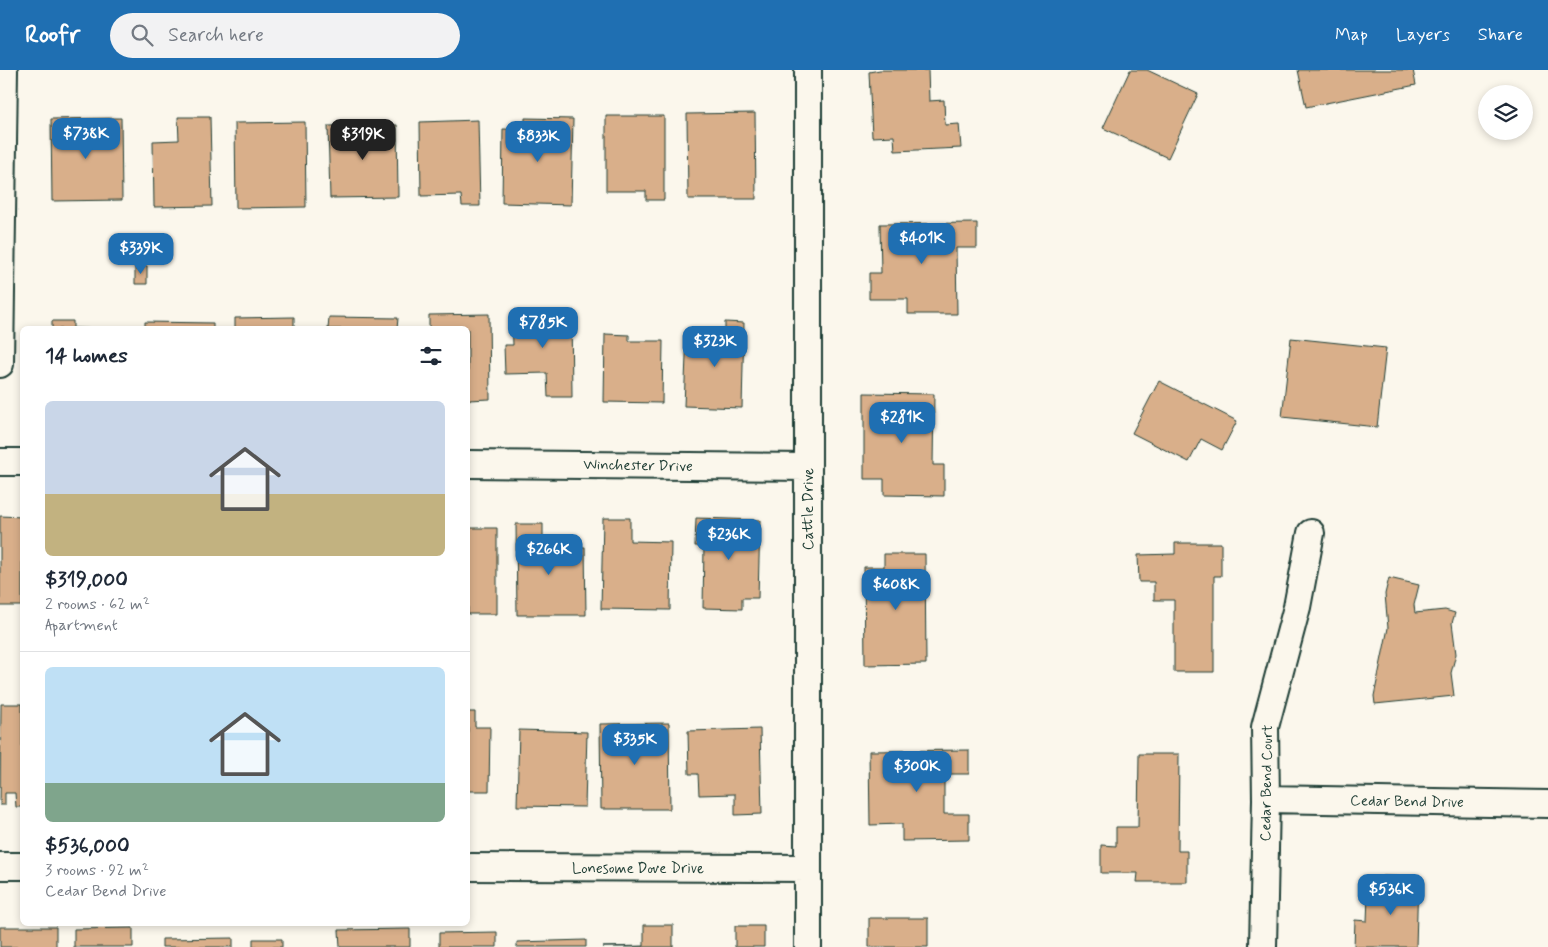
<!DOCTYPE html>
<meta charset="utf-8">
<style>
:root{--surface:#fff;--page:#f2f2f3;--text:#1f2937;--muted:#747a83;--line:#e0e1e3;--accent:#1f6fb2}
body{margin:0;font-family:Mynerve,sans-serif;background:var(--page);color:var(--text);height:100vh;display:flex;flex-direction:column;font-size:19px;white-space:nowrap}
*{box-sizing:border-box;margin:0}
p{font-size:16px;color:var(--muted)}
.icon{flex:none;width:28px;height:28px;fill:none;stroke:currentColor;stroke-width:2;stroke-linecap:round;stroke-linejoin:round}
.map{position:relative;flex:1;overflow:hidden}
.panel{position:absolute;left:20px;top:256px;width:450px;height:600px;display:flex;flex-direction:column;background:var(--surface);border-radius:8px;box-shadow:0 2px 8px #0003}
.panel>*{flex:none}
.controls{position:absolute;left:1478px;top:15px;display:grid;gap:10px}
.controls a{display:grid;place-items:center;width:55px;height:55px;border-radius:50%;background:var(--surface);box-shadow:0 2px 8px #0003;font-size:25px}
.price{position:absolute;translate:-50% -42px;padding:0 11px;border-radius:10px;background:var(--accent);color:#fff;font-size:16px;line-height:32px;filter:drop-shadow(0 1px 2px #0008)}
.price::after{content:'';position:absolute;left:50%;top:30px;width:15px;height:11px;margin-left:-8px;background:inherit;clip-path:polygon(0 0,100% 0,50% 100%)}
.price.on{background:#222;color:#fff}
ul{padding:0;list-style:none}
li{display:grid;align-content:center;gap:10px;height:265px;padding:0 25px}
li+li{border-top:1px solid var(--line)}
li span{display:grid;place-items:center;height:155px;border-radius:8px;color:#555}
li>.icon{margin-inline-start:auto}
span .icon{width:90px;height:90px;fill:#fffc;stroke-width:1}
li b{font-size:21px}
h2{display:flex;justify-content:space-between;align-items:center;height:60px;padding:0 25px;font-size:21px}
header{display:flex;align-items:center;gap:30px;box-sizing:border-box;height:70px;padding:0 25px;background:var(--accent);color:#fff}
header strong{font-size:24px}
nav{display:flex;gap:28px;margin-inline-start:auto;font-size:18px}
.search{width:350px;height:45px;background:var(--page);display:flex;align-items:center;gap:12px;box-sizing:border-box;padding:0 18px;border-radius:28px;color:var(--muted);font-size:19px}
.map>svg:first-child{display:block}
</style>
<header>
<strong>Roofr</strong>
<div class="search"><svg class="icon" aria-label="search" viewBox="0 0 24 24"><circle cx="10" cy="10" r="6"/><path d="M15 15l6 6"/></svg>Search here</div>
<nav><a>Map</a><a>Layers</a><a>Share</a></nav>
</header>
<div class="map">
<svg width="1548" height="877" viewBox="0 0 1548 877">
<rect width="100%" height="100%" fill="#fbf7ec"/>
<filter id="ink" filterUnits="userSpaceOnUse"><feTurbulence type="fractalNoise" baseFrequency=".02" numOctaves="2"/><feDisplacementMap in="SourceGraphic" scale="10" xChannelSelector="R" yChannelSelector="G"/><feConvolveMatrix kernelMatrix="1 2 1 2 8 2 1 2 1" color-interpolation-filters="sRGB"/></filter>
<g filter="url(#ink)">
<path fill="#d9af8a" stroke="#1f3d34" d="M880 0H928L929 31 944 30 945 55 959 54 961 78 895 81 894 66 872 67 869 2Z
M1130 0H1147L1198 24 1168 88 1103 58Z
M1298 0H1413L1416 15 1306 37Z
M755 43 756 129H688L687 44Z
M606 46H664V130H646V121H606Z
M178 47H210L212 136 154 137 153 71 179 70Z
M121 48 122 130 52 131 51 49Z
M525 48 573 49 571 135 502 133 503 59 525 60Z
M478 50 480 136H462L461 125 421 126 420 52Z
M305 52 306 137 236 138 235 53Z
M397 55 398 127 330 128 328 56Z
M977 153V178H956L957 244H908V229H869V203H881L880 154Z
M135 196H147V214H135Z
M571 242 572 327H548L547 303 505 304 504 275H513L512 243Z
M489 244 490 329 468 330V259H429V245Z
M294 247V259H235V248Z
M329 247 398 248 397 259H328Z
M52 251H73V258L110 259H52Z
M145 252 213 253V259H145Z
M725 252 744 253 742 338 684 336 687 261 725 262Z
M605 264 629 265V271H663L662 333 604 332Z
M1291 268 1386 278 1377 357 1282 347Z
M1159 311 1237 351 1222 380 1201 369 1189 392 1132 363Z
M864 323 934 324 933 395H944V426L884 425V409H864Z
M0 446 22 447V536H0Z
M603 448H630V471L671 472 670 540 601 539Z
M696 448 760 450 758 528H742V539L703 538 704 476H695Z
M516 454H543V478L585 477 586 545H517Z
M468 458H497V544H468Z
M1175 473H1221V506H1214V602H1174V530H1154V512H1139L1138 485 1175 484Z
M884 484H925L926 594 865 595 864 497H884Z
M1389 508 1419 515 1414 535 1415 543 1445 540 1455 543 1452 553 1456 584 1451 603 1454 626 1375 634 1374 626 1388 558 1385 524Z
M1 634H22V737H16L15 723H5V735H0Z
M468 642H475V657H490L489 721H468Z
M669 653 670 739H601L600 654Z
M760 659 762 744 735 745V724L699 725 698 704H689L688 661Z
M519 660 587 662 585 737 517 736Z
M969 680V704H944V744H969V770L902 771V754L870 755 869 681Z
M1139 684H1179L1178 781H1187V812H1137L1138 803H1101V775L1116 776V757H1138Z
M1383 806 1418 807 1416 877H1354L1355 850 1367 851 1368 826 1382 827Z
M869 848H928V877H869Z
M644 855H673V877H603L644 876Z
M735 856H764V877H735Z
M0 857H56V877H0Z
M133 858V877H74V859Z
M410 859V877H340L339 860Z
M497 862V877H439V863Z
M233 868V877H162V869Z
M253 869H282V877H253Z
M586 870V877H517V872Z"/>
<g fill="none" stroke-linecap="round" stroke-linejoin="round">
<g stroke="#1f3d34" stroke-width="30">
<path id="minor" d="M0 294 4 0
M0 392H22
M468 394 808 397
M1266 729 1548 734
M0 796H22
M468 797 808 798
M808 877V0
M1263 877 1266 729 1265 657 1297 537 1311 463"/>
</g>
<use href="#minor" stroke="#fbf7ec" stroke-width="26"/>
</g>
</g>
<g text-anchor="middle" stroke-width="4.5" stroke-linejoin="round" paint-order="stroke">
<g font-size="15" fill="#1f3d34" stroke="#fbf7ec">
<text transform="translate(638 395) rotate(1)" y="5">Winchester Drive</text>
<text transform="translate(808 439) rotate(-90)" y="5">Cattle Drive</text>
<text transform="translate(1266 713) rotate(-89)" y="5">Cedar Bend Court</text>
<text transform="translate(1407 731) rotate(1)" y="5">Cedar Bend Drive</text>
<text x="638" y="803">Lonesome Dove Drive</text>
</g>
</g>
</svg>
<div class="controls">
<a><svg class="icon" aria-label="layers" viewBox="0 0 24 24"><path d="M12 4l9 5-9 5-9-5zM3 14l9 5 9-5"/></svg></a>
</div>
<b class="price" style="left:86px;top:90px">$738K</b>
<b class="price on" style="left:363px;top:91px">$319K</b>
<b class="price" style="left:538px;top:93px">$833K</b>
<b class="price" style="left:922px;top:195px">$401K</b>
<b class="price" style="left:141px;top:205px">$339K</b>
<b class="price" style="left:543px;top:279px">$785K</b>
<b class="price" style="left:715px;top:298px">$323K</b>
<b class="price" style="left:902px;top:374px">$281K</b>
<b class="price" style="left:729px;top:491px">$236K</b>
<b class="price" style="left:549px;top:506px">$266K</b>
<b class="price" style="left:896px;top:541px">$608K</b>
<b class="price" style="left:635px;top:696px">$335K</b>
<b class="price" style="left:917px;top:723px">$300K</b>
<b class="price" style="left:1391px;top:846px">$536K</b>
<section class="panel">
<h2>14 homes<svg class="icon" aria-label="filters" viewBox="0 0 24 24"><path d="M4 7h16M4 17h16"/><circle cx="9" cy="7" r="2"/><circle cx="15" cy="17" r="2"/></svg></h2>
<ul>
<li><span style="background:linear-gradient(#c9d6e8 60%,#c2b280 0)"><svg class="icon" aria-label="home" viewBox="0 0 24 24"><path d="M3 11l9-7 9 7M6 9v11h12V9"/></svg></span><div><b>$319,000</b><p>2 rooms · 62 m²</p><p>Apartment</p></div></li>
<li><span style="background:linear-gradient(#bfe0f5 75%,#7fa58c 0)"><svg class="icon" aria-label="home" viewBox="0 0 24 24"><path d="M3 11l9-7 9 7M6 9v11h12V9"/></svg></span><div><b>$536,000</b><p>3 rooms · 92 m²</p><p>Cedar Bend Drive</p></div></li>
</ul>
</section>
</div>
